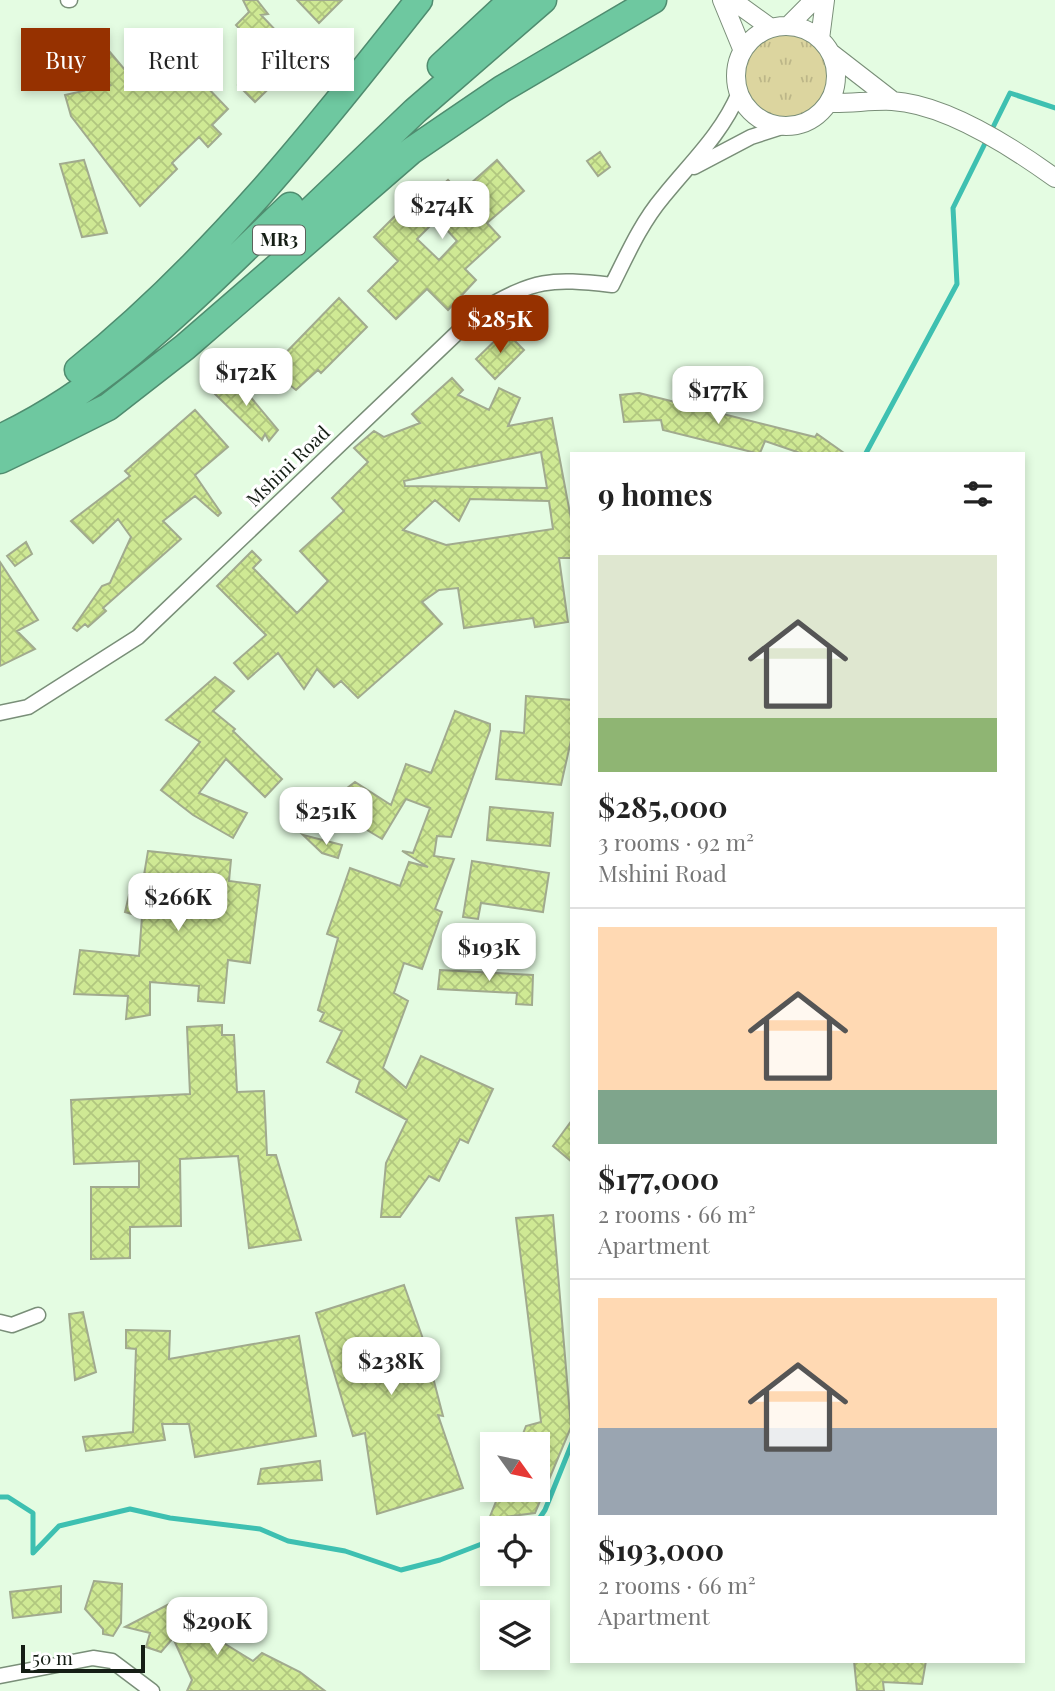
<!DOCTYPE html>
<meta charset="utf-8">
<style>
:root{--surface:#fff;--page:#f2f2f2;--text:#222;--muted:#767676;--line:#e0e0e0;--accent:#963100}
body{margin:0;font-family:"Playfair Display",serif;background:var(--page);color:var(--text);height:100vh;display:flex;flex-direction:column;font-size:26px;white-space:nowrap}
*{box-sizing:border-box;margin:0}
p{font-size:23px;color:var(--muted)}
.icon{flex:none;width:38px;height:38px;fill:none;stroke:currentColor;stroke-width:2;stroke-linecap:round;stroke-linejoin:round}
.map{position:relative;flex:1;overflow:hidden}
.drawer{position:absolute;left:570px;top:452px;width:455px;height:1211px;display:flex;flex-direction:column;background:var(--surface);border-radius:0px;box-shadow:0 4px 10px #0003}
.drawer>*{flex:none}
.guide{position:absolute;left:21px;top:28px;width:444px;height:63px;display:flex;gap:14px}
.needle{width:46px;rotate:123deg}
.controls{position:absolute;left:480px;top:1432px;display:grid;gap:14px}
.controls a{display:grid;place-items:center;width:70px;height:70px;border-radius:0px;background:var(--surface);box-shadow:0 4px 10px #0003;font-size:35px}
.scale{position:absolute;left:21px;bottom:18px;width:124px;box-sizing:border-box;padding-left:7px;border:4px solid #151e15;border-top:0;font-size:19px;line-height:24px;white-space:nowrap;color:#151e15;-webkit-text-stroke:5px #fff;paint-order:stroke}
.price{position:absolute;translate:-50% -60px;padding:0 16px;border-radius:14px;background:#fff;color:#222;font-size:23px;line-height:46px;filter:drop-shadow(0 2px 4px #0008)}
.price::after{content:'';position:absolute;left:50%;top:42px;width:21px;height:16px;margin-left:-10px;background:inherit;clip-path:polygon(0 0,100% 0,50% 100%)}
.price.on{background:var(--accent);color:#fff}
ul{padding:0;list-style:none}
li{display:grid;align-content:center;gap:14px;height:371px;padding:0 28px}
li+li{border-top:2px solid var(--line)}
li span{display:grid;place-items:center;height:217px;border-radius:0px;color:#555}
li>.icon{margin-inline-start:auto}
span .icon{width:126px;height:126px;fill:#fffc;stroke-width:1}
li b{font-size:30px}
h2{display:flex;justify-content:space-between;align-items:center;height:84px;padding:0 28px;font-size:30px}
.pill{padding:0 24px;border-radius:0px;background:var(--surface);box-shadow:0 4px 10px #0003;font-size:24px;line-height:63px}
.pill.on{background:var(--accent);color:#fff}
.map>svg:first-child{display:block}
</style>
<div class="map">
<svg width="1055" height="1691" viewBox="0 0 1055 1691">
<defs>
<pattern id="grass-tufts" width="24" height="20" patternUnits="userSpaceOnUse" patternTransform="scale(1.75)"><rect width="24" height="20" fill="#dcd59f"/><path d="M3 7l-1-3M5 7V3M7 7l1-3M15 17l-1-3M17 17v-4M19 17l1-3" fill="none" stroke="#bcb688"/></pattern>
<pattern id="building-cross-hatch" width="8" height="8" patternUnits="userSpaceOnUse" patternTransform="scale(1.75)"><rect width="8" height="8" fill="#cfe994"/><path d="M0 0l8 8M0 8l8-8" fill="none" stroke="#b1c77f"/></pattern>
</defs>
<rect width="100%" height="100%" fill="#e4fce2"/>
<path fill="url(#grass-tufts)" d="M745 75a42 42 0 1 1 84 0a42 42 0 1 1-84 0Z"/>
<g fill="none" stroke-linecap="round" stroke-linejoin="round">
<path stroke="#3ec0b1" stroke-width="5" d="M866 453 957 284 953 208 1010 93 1055 108
M0 1497H8L33 1513V1553L59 1526 130 1509 170 1518 260 1529 288 1541 345 1551 401 1570 440 1560 492 1540
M533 1528 545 1510 572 1443"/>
</g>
<path fill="url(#building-cross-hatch)" stroke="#a1aa8e" stroke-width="2" fill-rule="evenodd" d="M243 0H257L268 14 261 15 301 57 255 102 238 85 265 58 236 25 249 12Z
M297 0H342L319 23Z
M159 37 228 109 212 125 221 134 208 147 199 137 172 163 177 169 140 206 71 116 65 95 110 85 90 66 109 51 125 70Z
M600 152 610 167 598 176 587 161Z
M84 160 107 233 82 237 60 164Z
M497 160 524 191 487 223 500 237 465 269 476 280 448 310 427 289 396 319 368 291 398 261 374 237 405 206 412 213 448 180 460 193ZM437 219 457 241 439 260 417 239Z
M339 298 367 327 321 373 318 370 296 390 270 369Z
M505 331 524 350 495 379 476 359Z
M233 376 278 430 269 441 265 434 262 440 213 392Z
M452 378 463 390 458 395 489 410 499 388 520 398 508 426 552 418 572 524V558H559L568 622 535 627 533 618 464 628 458 588 439 590 422 602 442 624 358 698 341 681 334 687 317 669 304 689 278 653 248 679 234 663 266 635 217 586 252 551 261 560 253 568 297 613 328 581 300 551 344 511 332 498 368 462 354 448 374 431 384 437 420 423 412 414ZM541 452 547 488 405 486 404 481ZM470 499 549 501 553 529 446 545 403 530 435 500 459 521Z
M639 393 815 437 817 434 844 453H800L765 441 760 453H756L663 430 661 420 624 422 620 395Z
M195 410 228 447 195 475 221 513 218 516 195 496 163 521 181 539 103 608 106 611 88 627 85 624 77 631 73 628 102 586 110 583 131 537 118 519 93 543 71 521 130 476 125 471Z
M26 542 32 554 15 566 7 556Z
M0 562 38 620 17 631 35 649 0 666Z
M215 677 234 691 213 711 235 729 233 731 282 779 265 797 226 759 199 793 247 813 233 838 193 815 161 790 200 742 166 720Z
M526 696 572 700V736L561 785 496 779 501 731 524 733Z
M455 711 490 724V730L451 837 437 836 434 856 454 859 435 909 442 912 422 969 404 963 394 993 408 1001 383 1068 406 1088 421 1056 493 1089 468 1143 460 1139 439 1181 429 1176 400 1217H381L386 1163 407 1120 356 1092 360 1080 327 1062 342 1031 320 1021 324 1013 318 1010 338 938 327 934 350 868 400 886 409 862 428 867 402 851 413 853 430 808 406 799 382 839 325 805 355 782 391 805 406 764 431 773Z
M490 807 553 813 550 846 487 840Z
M303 835 342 845 338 858 322 853Z
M148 851 231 860 229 881 260 885 250 963 228 960 224 1003 198 1001 199 986 150 982V1015L126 1019 128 996 74 994 80 950 139 956 142 917 125 912 129 895 140 899Z
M472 861 549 873 543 912 481 903 478 919 463 917Z
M440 970 533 975 532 1005 516 1004 517 993 438 989Z
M222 1025V1035H234L237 1092 264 1091 267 1155H276L301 1240 249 1248 238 1156 180 1159 181 1226 130 1227V1258L91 1259V1187H139V1161L74 1164 71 1100 190 1094 187 1027Z
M572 1120V1162L553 1146Z
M553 1215 571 1427 535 1513 489 1519 501 1489H537V1444H519L526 1426 541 1422 516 1218Z
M404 1285 423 1339 443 1416 438 1415 463 1488 377 1514 365 1433 353 1436 316 1313Z
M83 1312 96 1372 75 1380 69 1314Z
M126 1330 170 1331 169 1359 299 1336 316 1436 195 1457 189 1424H162L165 1440 86 1451 83 1437 133 1432 136 1349 126 1348Z
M320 1461 322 1480 258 1484 261 1469Z
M94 1581 122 1584 121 1623 113 1636 103 1634V1629L85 1609Z
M61 1586V1612L13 1618 10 1592Z
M173 1602H190L191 1623 253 1661 262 1653 300 1672 325 1691H187L192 1680 173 1638 161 1652 146 1647 150 1633 125 1627Z
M854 1661H926L922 1684 883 1682 884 1691H857Z"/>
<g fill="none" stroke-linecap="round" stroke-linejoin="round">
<g stroke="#798e78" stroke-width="17">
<path id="minor" d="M68 0H70
M694 167 751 137 785 126
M0 713 28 707 138 637 480 311C536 279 549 278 612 285 627 255 641 223 663 197 691 162 721 135 739 93
M0 1322 12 1325 38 1315
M0 1676 93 1658 112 1661 152 1691"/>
</g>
<g stroke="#798e78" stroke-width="20">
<path id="tertiary" d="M722 0 743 51
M732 0 771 28
M788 26 814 0
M736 76a50 50 0 1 1 100 0a50 50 0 1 1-100 0Z
M820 39 825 0
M831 53 893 101
M828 103C849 104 871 100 892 101 946 104 1012 147 1055 178"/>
</g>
<g stroke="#4f8c6f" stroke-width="29">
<path id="motorway" d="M441 66 512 0
M281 239 415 111 543 0
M78 370C210 264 315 132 419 0
M0 438C112 386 201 290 290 206
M46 438 108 407 185 347 411 151 502 89 653 0
M0 460 46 438 60 428"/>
</g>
<use href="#minor" stroke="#fff" stroke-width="14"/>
<use href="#tertiary" stroke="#fff" stroke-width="18"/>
<use href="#motorway" stroke="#6ec8a0" stroke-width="26"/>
</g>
<g text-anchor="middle" stroke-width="6" stroke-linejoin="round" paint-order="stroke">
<rect fill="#fff" stroke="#5b625b" stroke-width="2" x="253" y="225.5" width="52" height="29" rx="5"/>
<g font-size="18" font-weight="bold" fill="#151e15">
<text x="279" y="246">MR3</text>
</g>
<g font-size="19" fill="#151e15" stroke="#fff">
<text transform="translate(288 466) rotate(-44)" y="7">Mshini Road</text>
</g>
</g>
</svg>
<div class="controls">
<a><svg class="needle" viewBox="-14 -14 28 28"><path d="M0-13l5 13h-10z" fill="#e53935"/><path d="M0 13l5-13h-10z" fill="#767676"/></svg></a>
<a><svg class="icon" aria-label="locate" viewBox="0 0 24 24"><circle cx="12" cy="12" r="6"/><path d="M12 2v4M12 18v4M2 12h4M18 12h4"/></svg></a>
<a><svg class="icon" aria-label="layers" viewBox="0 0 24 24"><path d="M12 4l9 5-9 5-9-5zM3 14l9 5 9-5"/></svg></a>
</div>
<div class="scale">50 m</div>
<b class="price" style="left:442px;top:241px">$274K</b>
<b class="price on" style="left:500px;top:355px">$285K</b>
<b class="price" style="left:246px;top:408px">$172K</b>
<b class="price" style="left:718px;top:426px">$177K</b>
<b class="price" style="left:326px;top:847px">$251K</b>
<b class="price" style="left:178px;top:933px">$266K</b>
<b class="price" style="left:489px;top:983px">$193K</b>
<b class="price" style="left:391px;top:1397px">$238K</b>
<b class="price" style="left:217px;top:1657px">$290K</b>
<div class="guide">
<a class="pill on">Buy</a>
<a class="pill">Rent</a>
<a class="pill">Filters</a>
</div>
<section class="drawer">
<h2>9 homes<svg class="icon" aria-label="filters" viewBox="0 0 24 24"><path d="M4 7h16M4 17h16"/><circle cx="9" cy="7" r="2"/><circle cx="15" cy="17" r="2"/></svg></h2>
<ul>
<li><span style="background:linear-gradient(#dfe7d0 75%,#8fb573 0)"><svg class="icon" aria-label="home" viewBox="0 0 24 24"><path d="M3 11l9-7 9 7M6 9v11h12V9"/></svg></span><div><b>$285,000</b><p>3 rooms · 92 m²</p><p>Mshini Road</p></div></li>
<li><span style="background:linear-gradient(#ffd9b3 75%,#7fa58c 0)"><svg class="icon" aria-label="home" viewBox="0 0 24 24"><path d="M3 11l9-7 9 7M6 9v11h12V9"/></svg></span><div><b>$177,000</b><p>2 rooms · 66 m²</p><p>Apartment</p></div></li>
<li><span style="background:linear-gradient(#ffd9b3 60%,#9aa5b1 0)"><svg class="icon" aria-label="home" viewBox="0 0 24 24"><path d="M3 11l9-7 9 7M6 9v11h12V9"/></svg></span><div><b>$193,000</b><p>2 rooms · 66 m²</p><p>Apartment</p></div></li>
</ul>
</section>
</div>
